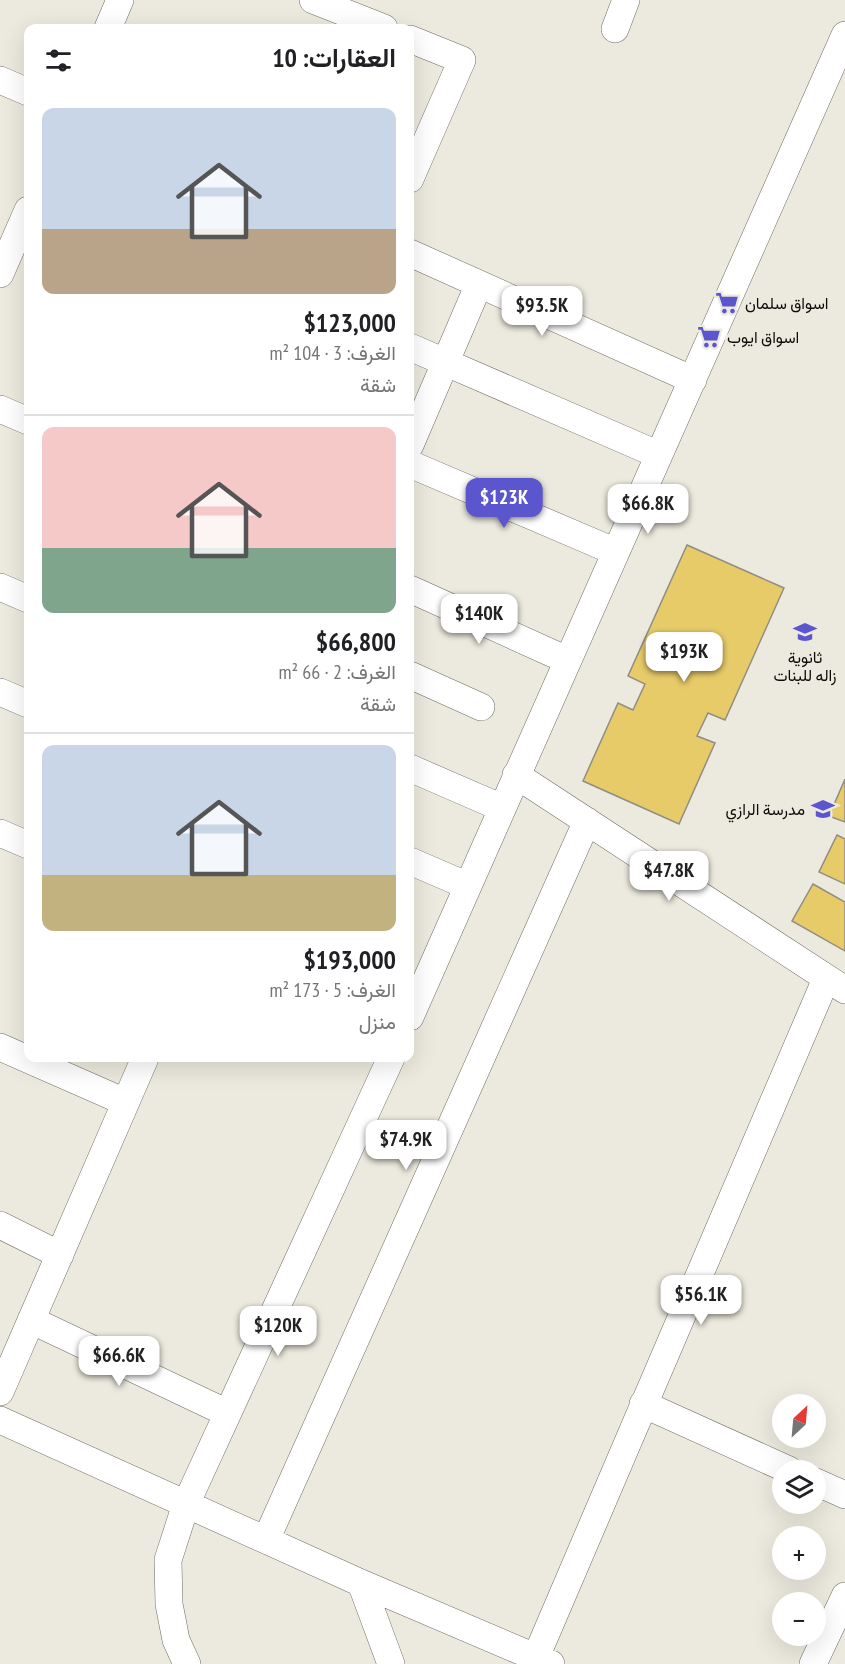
<!DOCTYPE html>
<html lang="ar">
<meta charset="utf-8">
<style>
:root{--surface:#fff;--page:#f6f6f6;--text:#202124;--muted:#757577;--line:#e0e0e0;--accent:#5c56ce}
body{margin:0;font-family:"PT Sans Narrow",Vazirmatn,sans-serif;background:var(--page);color:var(--text);direction:rtl;height:100vh;display:flex;flex-direction:column;font-size:22px;white-space:nowrap}
*{box-sizing:border-box;margin:0}
p{font-size:20px;color:var(--muted)}
.icon{flex:none;width:33px;height:33px;fill:none;stroke:currentColor;stroke-width:2;stroke-linecap:round;stroke-linejoin:round}
.map{position:relative;flex:1;overflow:hidden;direction:ltr}
.side{position:absolute;left:24px;top:24px;width:390px;height:1038px;display:flex;flex-direction:column;background:var(--surface);border-radius:12px;box-shadow:0 6px 24px #0002;direction:rtl}
.side>*{flex:none}
.needle{width:39px;rotate:26deg}
.controls{position:absolute;left:772px;top:1394px;display:grid;gap:12px}
.controls a{display:grid;place-items:center;width:54px;height:54px;border-radius:50%;background:var(--surface);box-shadow:0 6px 24px #0002;font-size:30px}
.price{position:absolute;translate:-50% -51px;padding:0 14px;border-radius:12px;background:#fff;color:#222;font-size:20px;line-height:39px;filter:drop-shadow(0 2px 3px #0008)}
.price::after{content:'';position:absolute;left:50%;top:36px;width:18px;height:14px;margin-left:-9px;background:inherit;clip-path:polygon(0 0,100% 0,50% 100%)}
.price.selected{background:var(--accent);color:#fff}
ul{padding:0;list-style:none}
li{display:grid;align-content:center;gap:12px;height:318px;padding:0 18px}
li+li{border-top:2px solid var(--line)}
li span{display:grid;place-items:center;height:186px;border-radius:12px;color:#555}
li>.icon{margin-inline-start:auto}
span .icon{width:108px;height:108px;fill:#fffc;stroke-width:1}
li b{font-size:26px}
h2{display:flex;justify-content:space-between;align-items:center;height:72px;padding:0 18px;font-size:26px}
.map>svg:first-child{display:block}
</style>
<div class="map">
<svg width="845" height="1664" viewBox="0 0 845 1664">
<rect width="100%" height="100%" fill="#ece9de"/>
<path fill="#e8cb69" stroke="#908d84" stroke-width="1.5" d="M687 545 784 588 725 720 708 713 697 736 715 743 679 824 583 781 618 703 633 710 645 684 628 676Z
M845 779V822L829 816Z
M837 835 845 839V884L819 872Z
M813 884 845 902V951L792 921Z"/>
<g fill="none" stroke-linecap="round" stroke-linejoin="round">
<g stroke="#6f6d64" stroke-width="28">
<path id="minor" d="M313 0 384 28
M108 28 120 0
M615 29 626 0
M410 39 462 60 410 179
M0 80 28 92
M410 253 693 380
M0 274 28 210
M410 347 659 455
M0 409 28 421
M410 445 479 284
M410 464 616 552
M0 587 28 599
M410 589 567 660
M410 675 481 707
M0 692 28 704
M410 768 502 808
M516 775 845 990
M0 833 28 845
M410 861 468 886
M410 1017 845 35
M0 1047 125 1102
M0 1225 60 1255
M31 1320 227 1413
M0 1392 145 1058
M643 1404 789 1470
M0 1420 361 1583 551 1664
M816 1482 845 1495
M266 1540 587 821
M361 1583 391 1664
M536 1657 826 979
M187 1664 176 1640 169 1604 168 1560 186 1504 391 1058
M813 1664 845 1596"/>
</g>
<use href="#minor" stroke="#fff" stroke-width="27"/>
</g>
<defs>
<g id="supermarket-bare" transform="scale(1.8)"><path d="M-6-5.5h2.5l.6 2H6L4.5 2H-2.5L-4.4-4H-6ZM-1.5 3.2a1.3 1.3 0 1 0 .1 0ZM3 3.2a1.3 1.3 0 1 0 .1 0Z" fill="#5c56ce" stroke="#ece9de" stroke-width="2.5" paint-order="stroke"/></g>
<g id="school-bare" transform="scale(1.8)"><path d="M0-5L7-2L0 1L-7-2ZM-4 1L0 2.5L4 1V4Q0 6-4 4Z" fill="#5c56ce" stroke="#ece9de" stroke-width="2.5" paint-order="stroke"/></g>
</defs>
<g fill-rule="evenodd">
<use href="#supermarket-bare" x="727" y="303"/>
<use href="#supermarket-bare" x="709" y="337"/>
<use href="#school-bare" x="805" y="632"/>
<use href="#school-bare" x="823" y="809"/>
</g>
<g text-anchor="middle" stroke-width="6" stroke-linejoin="round" paint-order="stroke">
<g font-size="16" fill="#0d0c09" stroke="#ece9de" text-anchor="start">
<text x="745" y="309">اسواق سلمان</text>
<text x="727" y="343">اسواق ايوب</text>
<text x="805" y="663" text-anchor="middle">ثانوية<tspan x="805" dy="18">زاله للبنات</tspan></text>
<text x="805" y="815" text-anchor="end">مدرسة الرازي</text>
</g>
</g>
</svg>
<div class="controls">
<a><svg class="needle" viewBox="-14 -14 28 28"><path d="M0-13l5 13h-10z" fill="#e53935"/><path d="M0 13l5-13h-10z" fill="#757577"/></svg></a>
<a><svg class="icon" aria-label="layers" viewBox="0 0 24 24"><path d="M12 4l9 5-9 5-9-5zM3 14l9 5 9-5"/></svg></a>
<a>+</a>
<a>−</a>
</div>
<b class="price" style="left:542px;top:337px">$93.5K</b>
<b class="price selected" style="left:504px;top:529px">$123K</b>
<b class="price" style="left:648px;top:535px">$66.8K</b>
<b class="price" style="left:479px;top:645px">$140K</b>
<b class="price" style="left:684px;top:683px">$193K</b>
<b class="price" style="left:669px;top:902px">$47.8K</b>
<b class="price" style="left:406px;top:1171px">$74.9K</b>
<b class="price" style="left:701px;top:1326px">$56.1K</b>
<b class="price" style="left:278px;top:1357px">$120K</b>
<b class="price" style="left:119px;top:1387px">$66.6K</b>
<section class="side">
<h2>العقارات: 10<svg class="icon" aria-label="filters" viewBox="0 0 24 24"><path d="M4 7h16M4 17h16"/><circle cx="9" cy="7" r="2"/><circle cx="15" cy="17" r="2"/></svg></h2>
<ul>
<li><span style="background:linear-gradient(#c9d6e8 65%,#b9a48a 0)"><svg class="icon" aria-label="home" viewBox="0 0 24 24"><path d="M3 11l9-7 9 7M6 9v11h12V9"/></svg></span><div><b>$123,000</b><p>الغرف: 3 · 104 m²</p><p>شقة</p></div></li>
<li><span style="background:linear-gradient(#f6c9c9 65%,#7fa58c 0)"><svg class="icon" aria-label="home" viewBox="0 0 24 24"><path d="M3 11l9-7 9 7M6 9v11h12V9"/></svg></span><div><b>$66,800</b><p>الغرف: 2 · 66 m²</p><p>شقة</p></div></li>
<li><span style="background:linear-gradient(#c9d6e8 70%,#c2b280 0)"><svg class="icon" aria-label="home" viewBox="0 0 24 24"><path d="M3 11l9-7 9 7M6 9v11h12V9"/></svg></span><div><b>$193,000</b><p>الغرف: 5 · 173 m²</p><p>منزل</p></div></li>
</ul>
</section>
</div>
